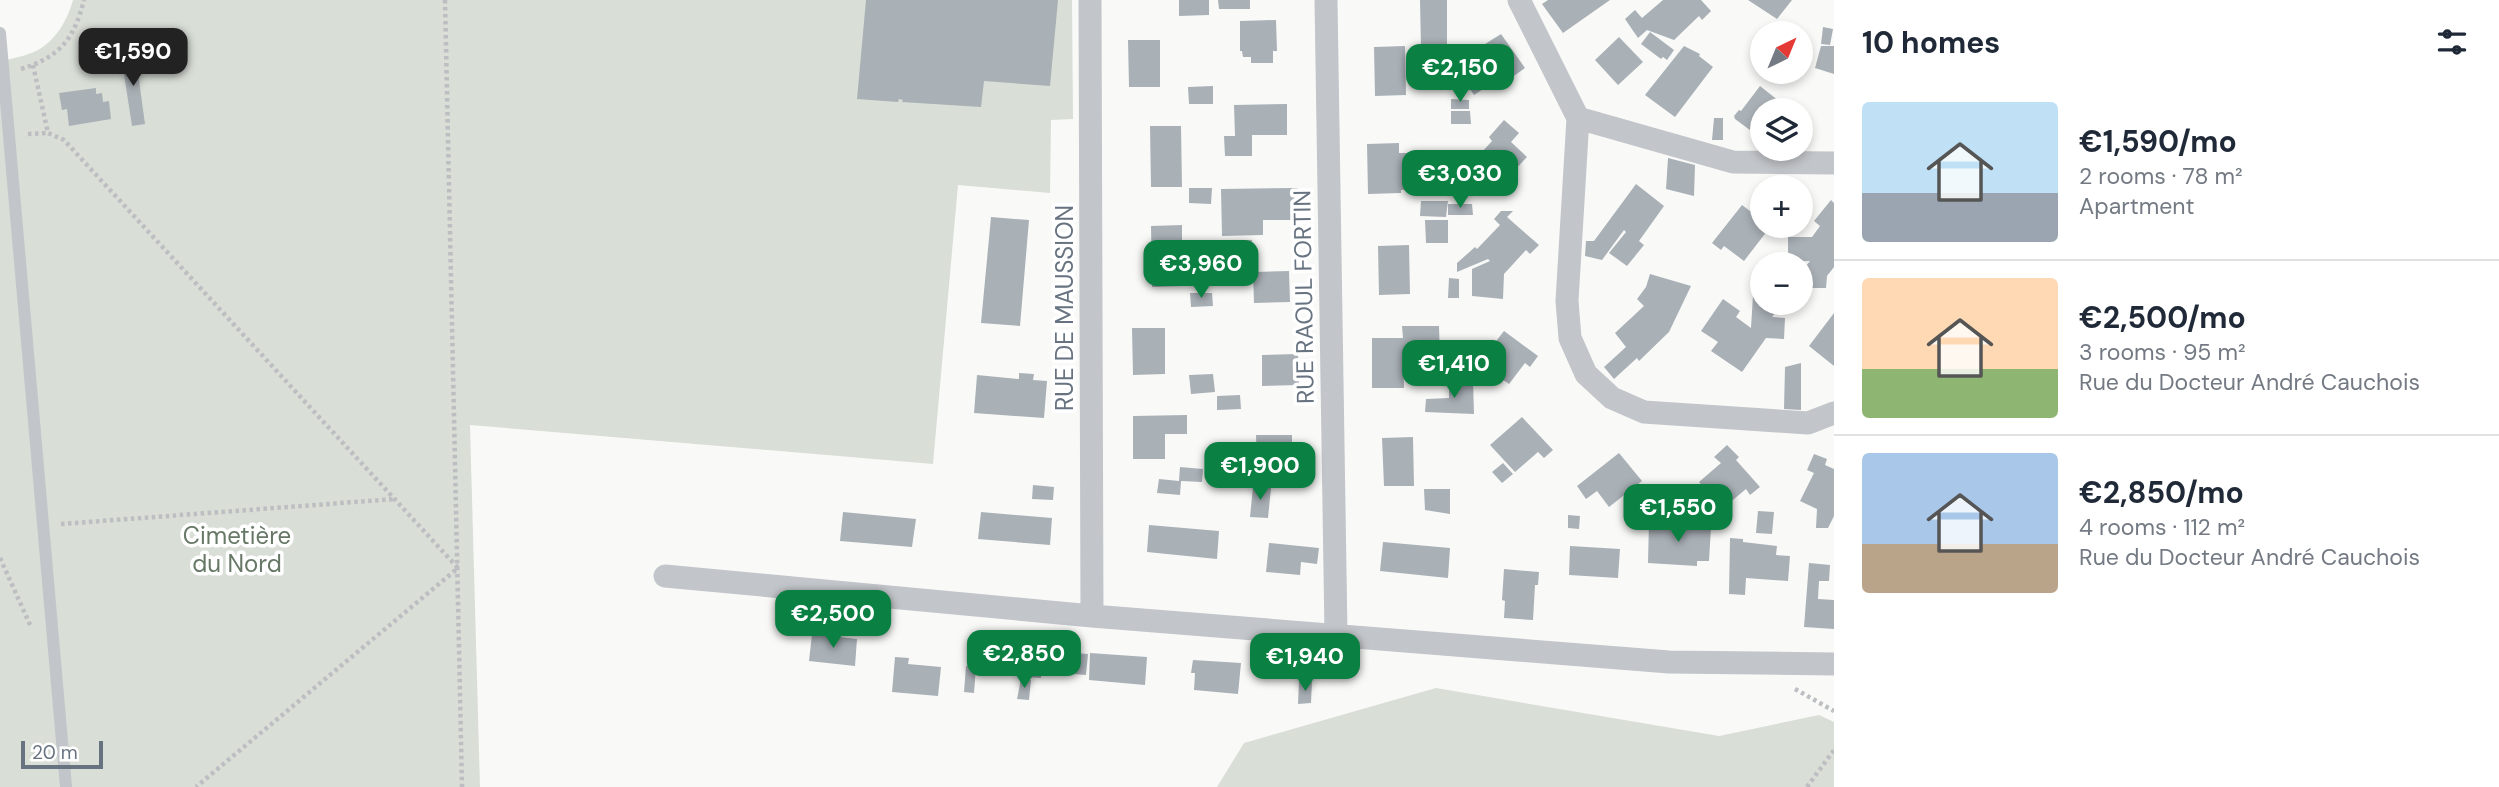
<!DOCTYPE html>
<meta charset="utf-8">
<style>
:root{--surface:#fff;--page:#f2f2f3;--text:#1f2937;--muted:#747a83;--line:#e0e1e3;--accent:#0b8043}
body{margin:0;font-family:"DM Sans",sans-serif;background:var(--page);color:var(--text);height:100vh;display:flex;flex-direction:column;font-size:26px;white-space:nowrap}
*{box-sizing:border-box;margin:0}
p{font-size:23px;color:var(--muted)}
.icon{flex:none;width:38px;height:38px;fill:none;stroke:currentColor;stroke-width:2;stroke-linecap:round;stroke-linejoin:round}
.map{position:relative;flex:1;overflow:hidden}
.details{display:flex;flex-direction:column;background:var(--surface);width:665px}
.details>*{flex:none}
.needle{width:46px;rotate:43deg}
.fabs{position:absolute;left:1750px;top:21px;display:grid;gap:14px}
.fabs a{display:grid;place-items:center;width:63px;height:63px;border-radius:50%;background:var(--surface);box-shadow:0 4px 10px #0003;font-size:35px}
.scale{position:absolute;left:21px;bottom:18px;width:82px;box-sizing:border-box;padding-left:7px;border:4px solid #677380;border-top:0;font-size:19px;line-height:24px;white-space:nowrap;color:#677380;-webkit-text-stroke:5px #fff;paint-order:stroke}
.price{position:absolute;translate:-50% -60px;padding:0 16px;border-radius:14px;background:var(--accent);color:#fff;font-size:23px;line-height:46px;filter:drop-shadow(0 2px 4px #0008)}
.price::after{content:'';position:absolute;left:50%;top:42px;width:21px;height:16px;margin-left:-10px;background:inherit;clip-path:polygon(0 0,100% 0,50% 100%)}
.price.active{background:#222;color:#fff}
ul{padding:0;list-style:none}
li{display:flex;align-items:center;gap:21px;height:175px;padding:0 28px}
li+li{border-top:2px solid var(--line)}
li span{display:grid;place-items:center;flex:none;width:196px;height:140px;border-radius:7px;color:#555}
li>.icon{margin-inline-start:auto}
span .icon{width:84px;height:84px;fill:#fffc;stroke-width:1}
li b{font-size:30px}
h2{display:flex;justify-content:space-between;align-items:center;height:84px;padding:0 28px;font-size:30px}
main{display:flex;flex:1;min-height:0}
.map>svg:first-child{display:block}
</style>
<main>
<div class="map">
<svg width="1834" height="787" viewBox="0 0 1834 787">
<rect width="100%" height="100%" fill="#f9faf8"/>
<path fill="#d9ded7" d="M73 0H1072L1073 119 1051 120 1050 193 958 185 933 464 470 425 480 787H0V62C12 58 27 56 38 50 56 40 68 19 73 0Z
M1436 688 1719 736 1819 715 1834 722V787H1217L1244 743Z"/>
<path fill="#a9b0b6" d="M866 0H1058L1050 86 984 81 981 107 902 102 903 100 899 99 898 102 857 99Z
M1179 0H1209V15L1179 16Z
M1218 0H1250V9H1219Z
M1420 0H1447V47L1421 48Z
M1548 0H1610L1563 33 1542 4Z
M1663 0H1701L1711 11 1702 20 1699 16 1674 40 1647 30 1638 38 1625 19 1635 10 1642 18Z
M1748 0H1792L1777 19Z
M1276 20 1277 51H1273V63H1251V57H1243L1242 51H1240V21Z
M1823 27 1833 29 1830 45 1821 44Z
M1650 32 1674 50 1667 60 1663 57 1661 59 1641 44Z
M1501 34 1525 68 1511 78 1508 73 1474 95 1466 83 1477 75 1466 56Z
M1619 37 1643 62 1618 85 1595 60Z
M1128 40H1160V87H1129Z
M1405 46 1406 95 1375 96 1374 47Z
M1684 46 1700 54 1699 56 1713 67 1675 117 1645 95Z
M1821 46H1834V74L1815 68Z
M135 51 145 124 132 126 121 55Z
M1213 86V104H1189L1188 87Z
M1760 86 1789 109 1762 110V139L1735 119 1734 116 1739 110 1741 111Z
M96 88V94L102 93 103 102 109 101 111 119 69 126 67 109 62 110 59 93Z
M1451 99 1469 100V109H1451Z
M1287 104V135H1252V156H1225L1224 136H1235L1234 105Z
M1451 111H1470L1471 124H1451Z
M1714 118H1723V140H1712Z
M1504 120 1519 133 1511 142 1527 157 1491 196 1478 185 1486 176 1448 178 1447 166 1474 165 1472 163 1492 141 1489 137Z
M1150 126H1181L1182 187H1151Z
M1399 143V153H1415L1416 189 1401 190V193L1368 194 1367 144Z
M1668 158 1695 165 1694 196 1666 189Z
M1636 184 1664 206 1639 241 1644 245 1627 266 1609 253 1626 232 1624 230 1602 260 1585 256 1586 241H1594Z
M1189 188H1212L1211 204 1189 203Z
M1298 188 1299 220H1263V235L1222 236 1221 189Z
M1831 200 1834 203V267L1827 276 1826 288H1801V272L1810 261 1788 262V237H1812L1820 226 1814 221Z
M1421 201H1448L1446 217 1420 216Z
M1448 204H1472L1473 215H1448Z
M1742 205 1762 220V226H1771L1744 261 1724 246 1721 250 1712 243Z
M1501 211H1513L1507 217 1539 245 1530 254 1526 250 1504 274 1503 299 1472 296V269L1490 261 1488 259 1457 272V263L1475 247 1477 249 1500 225 1494 219Z
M991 217 1029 220 1020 326 981 323Z
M1425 220H1448V243H1426Z
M1182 225V286L1152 287 1151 226Z
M1215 240H1252L1251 254H1215Z
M1409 245 1410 294 1379 295 1378 246Z
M1289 271 1290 302 1254 303 1253 272Z
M1650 274 1691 286 1669 332 1639 361 1637 358 1614 379 1604 367 1626 347 1615 333 1644 306 1637 299 1646 287Z
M1449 278 1459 279V298H1448Z
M1190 293H1212L1213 306 1191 307Z
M1753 295 1777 311 1772 317 1785 318 1784 339 1766 338 1742 372 1711 351 1718 342 1701 331 1723 299 1740 311 1736 317 1751 328Z
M1834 313V366L1809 346Z
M1402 326H1439L1440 358H1403L1404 388H1372V338H1403Z
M1132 328H1165V374L1133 375Z
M1504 331 1538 356 1530 367 1525 363 1509 384 1479 363Z
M1298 354 1299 385 1262 386V355Z
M1801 363V410L1784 409 1785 367Z
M1019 373 1034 374 1033 380 1047 381 1044 418 974 413 977 375 1019 379Z
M1213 374 1215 392 1191 394 1189 375Z
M1473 381 1474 414 1425 412 1426 399 1449 398V383Z
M1240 395 1241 409 1217 410V396Z
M1187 415V434H1165V459H1133V416Z
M1522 417 1553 450 1544 458 1538 452 1515 472 1490 445Z
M1256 435H1292V466L1257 467Z
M1413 437 1414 486H1384L1382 438Z
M1727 445 1739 457 1736 460 1760 487 1750 495 1746 489 1722 509 1699 482 1721 463 1714 457Z
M1619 453 1642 481 1609 507 1597 491 1586 499 1577 486Z
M1814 454 1827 459 1825 465 1834 469V516L1828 528H1816L1817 509 1800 501 1814 473 1807 470Z
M1503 463 1513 474 1502 483 1492 472Z
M1180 467 1203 469 1202 482 1181 481 1180 495 1157 493 1159 479 1179 481Z
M1218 470 1242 471V486L1218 484Z
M1033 485 1054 487 1053 500 1032 499Z
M1253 487 1271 488 1268 518 1250 517Z
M1424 489H1450V514L1425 510Z
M1758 511 1774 512 1772 534 1756 533Z
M843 512 916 519 912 547 840 541Z
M981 512 1052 518 1050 545 978 539Z
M1568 515 1580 516 1579 529 1568 528Z
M1649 522 1711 528 1709 561H1697V566L1648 563Z
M1149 525 1219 531 1217 559 1147 552Z
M1730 538 1743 539V542L1777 546 1776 555 1790 556 1788 581 1746 578 1745 595 1729 594Z
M1383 542 1450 548 1448 578 1380 571Z
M1269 543 1319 548 1317 564 1301 562 1300 575 1266 572Z
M1570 546 1620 549 1618 578 1569 575Z
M1809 563 1830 565 1829 581H1819L1818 599 1834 600V629L1804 627Z
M1504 569 1539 572 1538 585H1535L1533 620 1504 618 1505 601 1502 600Z
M812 634 857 639 855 666 809 661Z
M995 643 1043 647 1041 678 992 674Z
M1074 653 1088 654 1086 675 1073 674Z
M1090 653 1147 657 1145 685 1089 680Z
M895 657 909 658 908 664 941 667 938 696 892 692Z
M1193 660 1241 663 1238 694 1194 690 1195 673H1191Z
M966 666 976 667 974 693 964 692Z
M1021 679 1031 680 1029 700 1017 699Z
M1299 682H1312L1311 703 1298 704Z"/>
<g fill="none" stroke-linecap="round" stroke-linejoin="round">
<path stroke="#bcbec1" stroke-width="4.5" stroke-dasharray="3.5 3.5" stroke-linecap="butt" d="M445 0 462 787
M33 65 48 133 64 140 458 568 196 787
M21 69C60 57 74 39 84 0
M28 134 48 133
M61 524 395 499
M0 558 31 627
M1795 689 1834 711
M1807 787 1834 750"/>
<path stroke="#c2c5c9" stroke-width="12" d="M0 33 66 787"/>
<path stroke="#c2c5c9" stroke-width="23" d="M1090 0 1092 616
M1326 0 1336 634
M1519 0 1578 118 1733 162 1834 163
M1578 118 1567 301 1570 338 1586 374 1612 398 1644 412 1808 423 1834 413
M665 576 1092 616 1669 662 1834 664"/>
</g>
<g text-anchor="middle" stroke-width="7" stroke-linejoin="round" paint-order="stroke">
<g font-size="24" fill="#677380" stroke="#fff">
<text transform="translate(1304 297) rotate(-91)" y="8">RUE RAOUL FORTIN</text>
<text transform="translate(1065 308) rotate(-90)" y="8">RUE DE MAUSSION</text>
</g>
<g font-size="24" fill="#677866" stroke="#fff">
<text x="237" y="544">Cimetière<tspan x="237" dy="28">du Nord</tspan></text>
</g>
</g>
</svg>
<div class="fabs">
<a><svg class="needle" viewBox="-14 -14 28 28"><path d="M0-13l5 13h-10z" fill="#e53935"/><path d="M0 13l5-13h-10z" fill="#747a83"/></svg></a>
<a><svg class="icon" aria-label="layers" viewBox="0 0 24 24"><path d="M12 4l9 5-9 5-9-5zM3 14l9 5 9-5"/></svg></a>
<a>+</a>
<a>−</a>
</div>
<div class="scale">20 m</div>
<b class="price active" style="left:133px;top:88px">€1,590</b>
<b class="price" style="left:1460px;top:104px">€2,150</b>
<b class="price" style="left:1460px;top:210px">€3,030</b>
<b class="price" style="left:1201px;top:300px">€3,960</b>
<b class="price" style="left:1454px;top:400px">€1,410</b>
<b class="price" style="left:1260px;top:502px">€1,900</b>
<b class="price" style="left:1678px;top:544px">€1,550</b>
<b class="price" style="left:833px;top:650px">€2,500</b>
<b class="price" style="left:1024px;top:690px">€2,850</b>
<b class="price" style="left:1305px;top:693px">€1,940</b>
</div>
<section class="details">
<h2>10 homes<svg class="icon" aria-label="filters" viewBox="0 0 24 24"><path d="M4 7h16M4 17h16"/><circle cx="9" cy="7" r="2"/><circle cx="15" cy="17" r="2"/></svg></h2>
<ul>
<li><span style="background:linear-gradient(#bfe0f5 65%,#9aa5b1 0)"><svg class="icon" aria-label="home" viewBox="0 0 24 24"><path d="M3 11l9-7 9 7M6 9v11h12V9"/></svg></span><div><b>€1,590/mo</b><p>2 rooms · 78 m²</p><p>Apartment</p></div></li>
<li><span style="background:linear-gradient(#ffd9b3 65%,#8fb573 0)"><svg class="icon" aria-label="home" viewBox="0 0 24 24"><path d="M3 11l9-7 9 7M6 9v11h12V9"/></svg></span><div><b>€2,500/mo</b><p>3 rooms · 95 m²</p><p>Rue du Docteur André Cauchois</p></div></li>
<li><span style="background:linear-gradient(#a9c7e8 65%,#b9a48a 0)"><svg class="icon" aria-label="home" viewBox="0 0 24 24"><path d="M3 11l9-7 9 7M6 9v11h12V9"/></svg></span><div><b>€2,850/mo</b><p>4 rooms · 112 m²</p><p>Rue du Docteur André Cauchois</p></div></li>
</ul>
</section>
</main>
